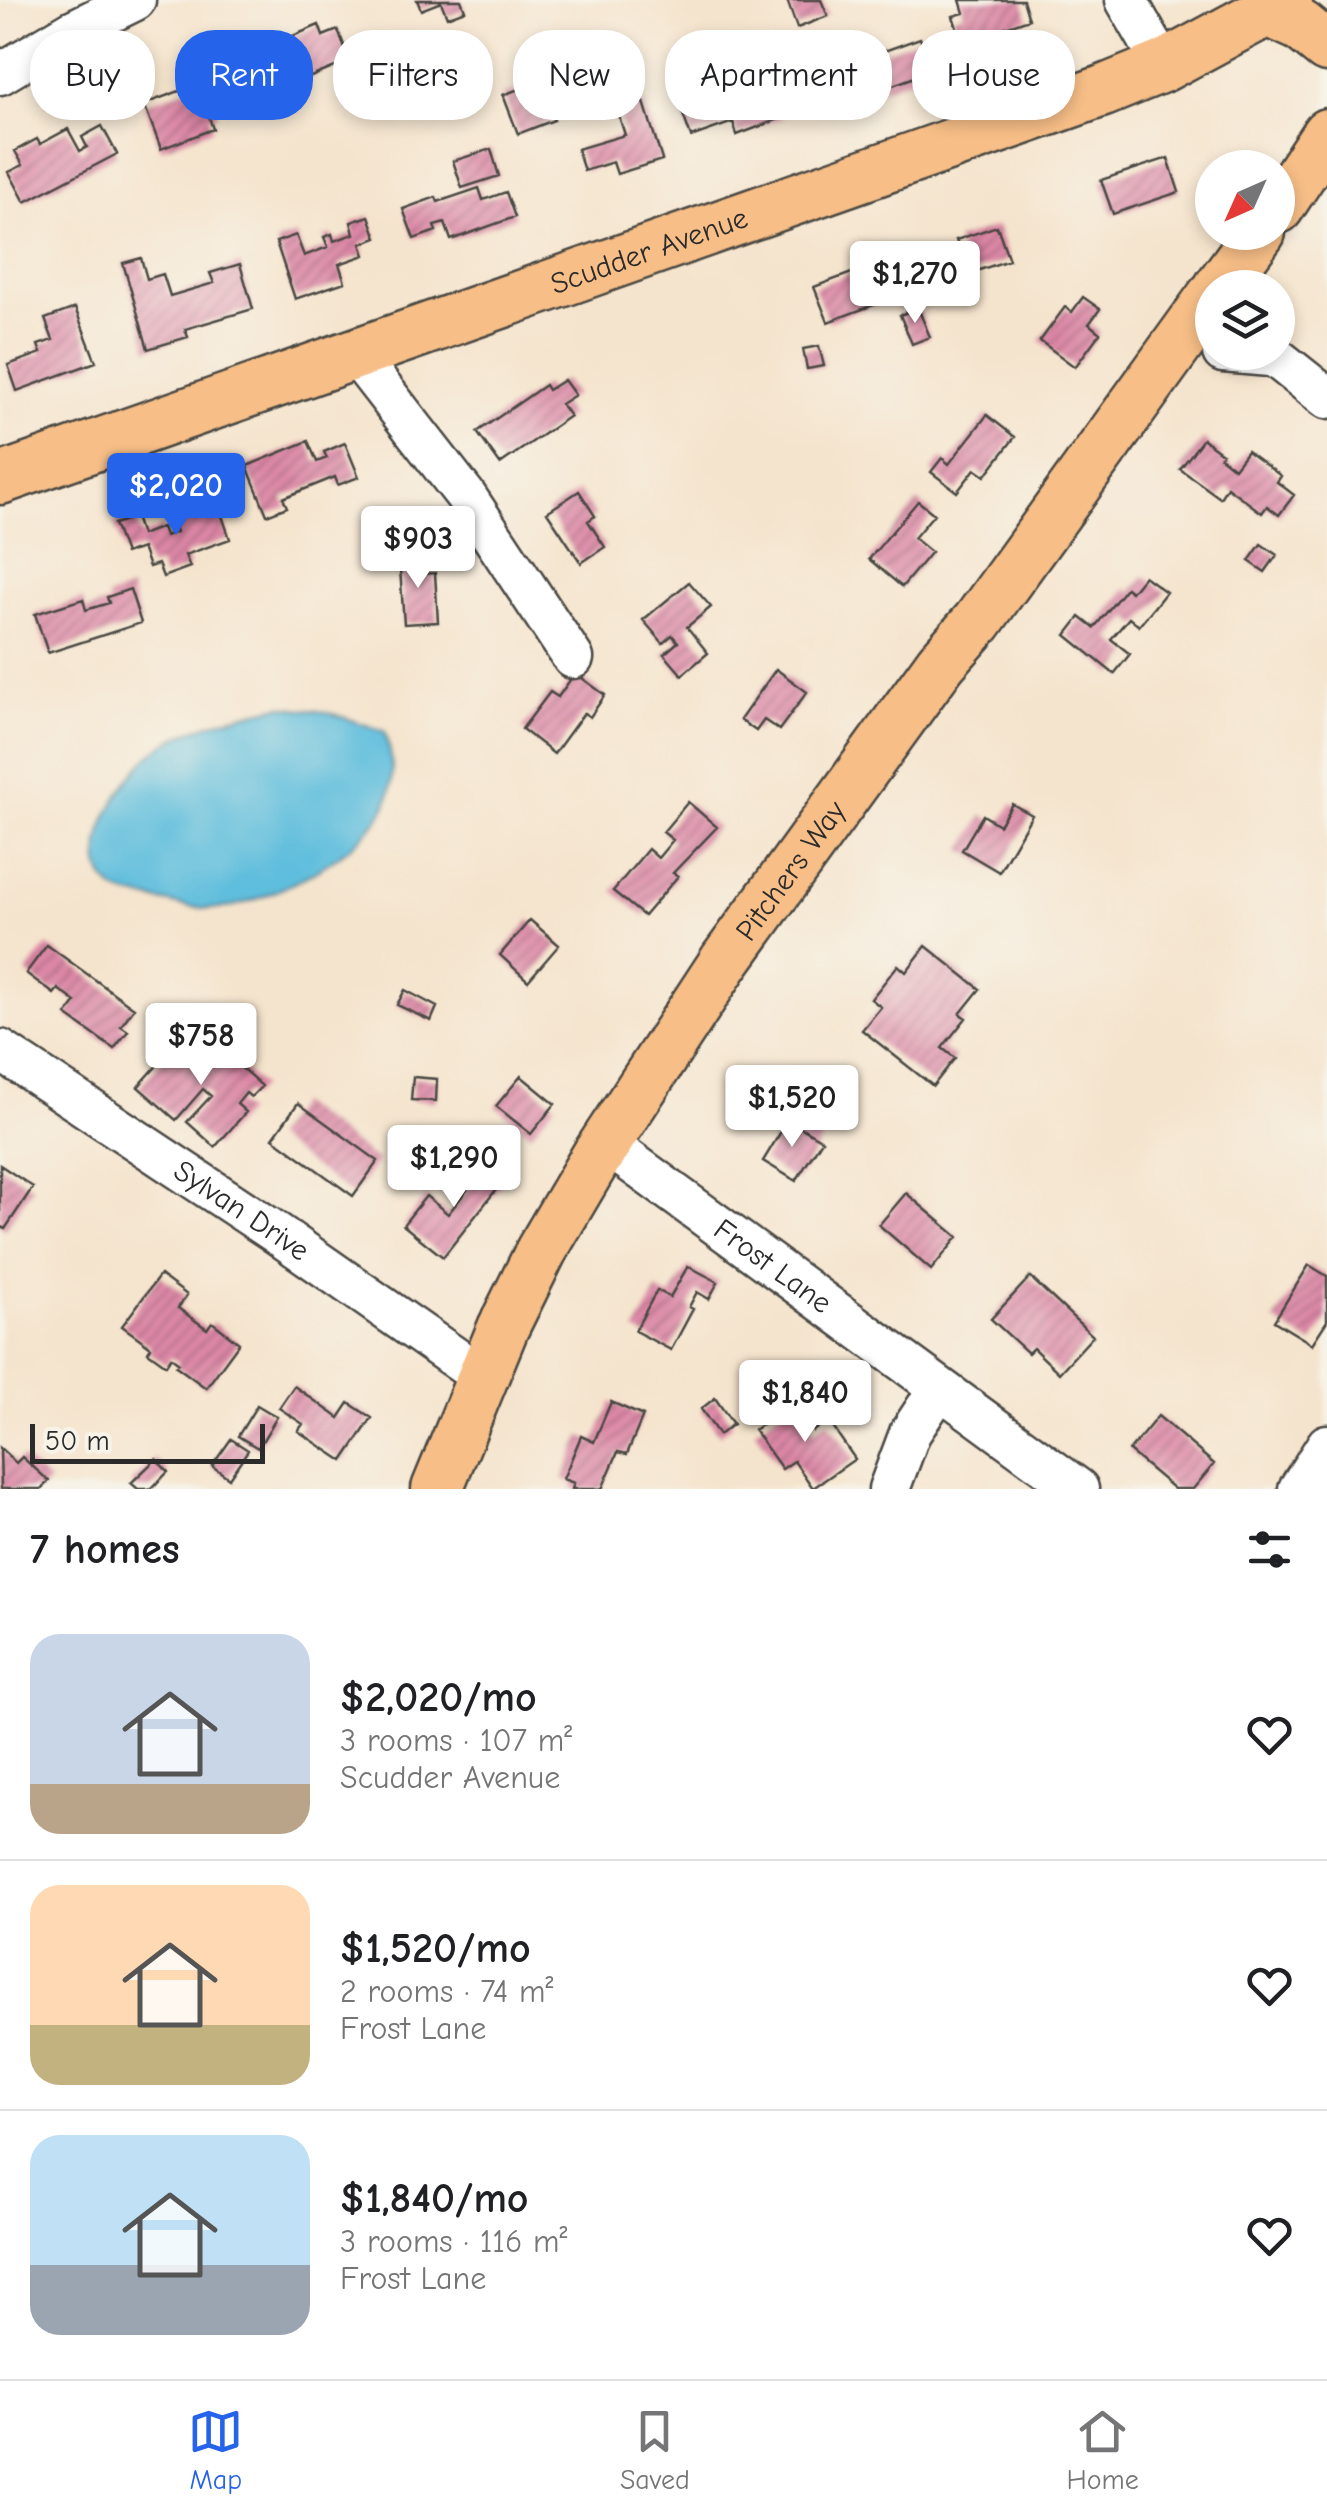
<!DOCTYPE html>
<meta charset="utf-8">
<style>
:root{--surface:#fff;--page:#f6f6f6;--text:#202124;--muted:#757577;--line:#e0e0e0;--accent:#2563eb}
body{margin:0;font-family:"Comic Neue",sans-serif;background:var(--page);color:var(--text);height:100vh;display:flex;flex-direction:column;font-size:38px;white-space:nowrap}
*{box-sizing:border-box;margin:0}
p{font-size:32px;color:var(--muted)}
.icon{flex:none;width:55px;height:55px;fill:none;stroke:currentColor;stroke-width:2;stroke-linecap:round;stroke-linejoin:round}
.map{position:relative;height:1489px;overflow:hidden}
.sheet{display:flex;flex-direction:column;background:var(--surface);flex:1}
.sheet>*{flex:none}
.banner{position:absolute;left:30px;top:30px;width:1268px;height:90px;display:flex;gap:20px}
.needle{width:65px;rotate:225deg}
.tools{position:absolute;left:1195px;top:150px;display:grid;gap:20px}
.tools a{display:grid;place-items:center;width:100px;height:100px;border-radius:50%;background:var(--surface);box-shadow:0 5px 15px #0003;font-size:50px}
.scale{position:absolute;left:30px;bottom:25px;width:235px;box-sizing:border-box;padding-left:10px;border:5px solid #2b2b2b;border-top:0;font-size:28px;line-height:35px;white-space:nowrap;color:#2b2b2b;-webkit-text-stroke:8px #f7f3e8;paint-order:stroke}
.price{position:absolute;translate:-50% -85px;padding:0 22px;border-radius:10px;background:#fff;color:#222;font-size:32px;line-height:65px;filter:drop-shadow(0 2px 5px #0008)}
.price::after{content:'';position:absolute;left:50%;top:60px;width:30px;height:22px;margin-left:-15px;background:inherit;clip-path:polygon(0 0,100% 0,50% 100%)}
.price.selected{background:var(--accent);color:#fff}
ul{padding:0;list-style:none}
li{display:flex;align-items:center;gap:30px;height:250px;padding:0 30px}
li+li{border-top:2px solid var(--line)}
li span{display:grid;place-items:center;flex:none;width:280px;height:200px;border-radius:30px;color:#555}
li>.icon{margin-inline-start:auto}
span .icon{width:120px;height:120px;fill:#fffc;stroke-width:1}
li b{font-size:42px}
h2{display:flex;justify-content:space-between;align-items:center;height:120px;padding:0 30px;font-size:42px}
.chip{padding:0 35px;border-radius:40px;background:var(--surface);box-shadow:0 5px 15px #0003;font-size:35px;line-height:90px}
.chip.selected{background:var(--accent);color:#fff}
.menu{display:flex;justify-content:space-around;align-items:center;height:140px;border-top:2px solid var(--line);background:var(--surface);font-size:28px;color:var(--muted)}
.menu a{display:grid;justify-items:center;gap:5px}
.menu .selected{color:var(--accent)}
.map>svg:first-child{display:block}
</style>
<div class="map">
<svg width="1327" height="1489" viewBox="0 0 1327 1489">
<defs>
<pattern id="building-hatch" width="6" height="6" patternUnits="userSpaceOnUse" patternTransform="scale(2.5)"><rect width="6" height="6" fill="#dc87a6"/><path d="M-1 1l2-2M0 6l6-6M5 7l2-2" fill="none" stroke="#b36f87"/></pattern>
</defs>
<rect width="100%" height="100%" fill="#f7f3e8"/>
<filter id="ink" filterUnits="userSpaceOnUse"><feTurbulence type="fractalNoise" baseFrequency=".01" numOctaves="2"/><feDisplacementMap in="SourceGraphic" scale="20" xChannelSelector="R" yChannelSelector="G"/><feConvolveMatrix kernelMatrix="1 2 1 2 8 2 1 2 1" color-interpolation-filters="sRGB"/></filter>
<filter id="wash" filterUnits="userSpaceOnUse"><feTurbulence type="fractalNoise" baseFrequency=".0048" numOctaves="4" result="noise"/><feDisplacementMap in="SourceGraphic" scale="40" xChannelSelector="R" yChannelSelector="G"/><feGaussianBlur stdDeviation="2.25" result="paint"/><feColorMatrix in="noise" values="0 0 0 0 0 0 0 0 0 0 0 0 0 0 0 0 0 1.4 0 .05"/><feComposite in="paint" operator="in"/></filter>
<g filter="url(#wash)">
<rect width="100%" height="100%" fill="#f5e4cd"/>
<path fill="#5fbedd" stroke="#457484" stroke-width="2.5" d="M281 706 331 713 384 731C393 753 395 783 386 805 366 851 270 902 222 908 203 911 179 905 161 901 148 898 128 897 117 891 88 873 98 832 111 808 123 786 143 757 165 744 198 724 243 714 281 706Z"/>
<g id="blocks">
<path fill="url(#building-hatch)" d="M417 0H461L465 10 447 17 441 2 421 10Z
M787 0H821L828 16 797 28Z
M960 0H1023L1029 19 1003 28 1005 33 984 40 982 34 961 41 953 16 964 13Z
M319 25 323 36 338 30 350 61 286 87 269 46Z
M920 38 932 71 862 96 860 92 836 100 826 72Z
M540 81 554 120 518 134 503 95Z
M770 85 782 118 737 135 733 122 691 137 681 109 710 98 713 106Z
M193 86 197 95 210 90 218 114 209 117 213 129 161 149 144 104Z
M644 102 662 160 617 174 613 162 584 171 577 149 625 135 617 110Z
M102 126 117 154 25 202 9 172 23 165 15 151 37 139 40 144 68 129 80 151 87 147 82 137Z
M491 149 499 176 462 188 453 161Z
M1168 158 1179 192 1113 214 1101 180Z
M479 188 483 200 506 192 515 217 451 240 445 223 434 226 436 231 414 239 403 209 436 197 438 202Z
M369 216 377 238 361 244 365 255 339 264 345 282 295 299 276 242 296 235 304 256 328 247 324 237 332 234 334 241 354 234 351 222Z
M997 226 1009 260 959 277 952 257 961 254 956 240Z
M141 258 147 279 163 274 170 296 214 283 210 273 240 264 253 309 185 329 188 337 148 349 123 263Z
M873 265 887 300 828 322 814 287Z
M1083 297 1100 309 1089 324 1100 333 1075 367 1040 341 1065 307 1072 312Z
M75 308 96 362 17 391 8 365 41 353 38 345 53 340 45 319Z
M918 308 930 337 912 344 900 315Z
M819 346 824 366 807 369 803 349Z
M564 380 575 395 561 404 570 416 500 464 477 432 545 385 548 390Z
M987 415 1015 437 985 476 975 469 957 492 931 472 942 458 949 464Z
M1203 439 1222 453 1220 457 1234 468 1247 451 1281 476 1277 482 1294 495 1279 515 1267 506 1262 513 1227 487 1220 498 1180 469Z
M308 441 317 462 327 458 324 452 345 443 359 477 338 485 335 477 283 498 287 507 267 515 247 466Z
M579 491 595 516 588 521 605 547 581 563 547 512Z
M217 501 230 539 185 555 190 567 163 577 158 564 149 567 142 548 125 554 114 524 135 517 141 535 162 527 165 536 176 532 171 517Z
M918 501 934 514 914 538 931 552 902 587 869 559Z
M1261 544 1277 555 1265 572 1249 561Z
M422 554 424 574 435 573 438 622 404 624 399 555Z
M1144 576 1166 592 1139 626 1129 618 1111 639 1130 654 1114 674 1066 635 1080 617 1094 628 1126 588 1131 592Z
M689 582 711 607 687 627 708 653 682 675 664 654 678 642 672 635 663 643 643 620Z
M130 589 141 623 48 653 35 614 83 599 86 610 109 603 107 597Z
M776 669 807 692 779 730 764 720 756 731 740 720Z
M575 673 605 695 590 717 584 713 554 754 522 729 550 692 558 697Z
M688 802 717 827 673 873 678 876 644 916 613 891 648 849 658 858 673 840 663 832Z
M1012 804 1032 815 999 872 962 850 983 815 999 825Z
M530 920 559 945 528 981 500 955Z
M47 945 134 1008 121 1026 128 1031 114 1049 66 1015 76 1002 58 989 54 994 26 973Z
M926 946 980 989 960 1014 966 1018 942 1048 955 1058 933 1086 862 1030 881 1007 871 999 898 965 906 972Z
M405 990 437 1007 431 1021 397 1005Z
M208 1038 262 1086 251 1097 246 1093 237 1104 246 1112 215 1147 187 1122 211 1096 203 1089 176 1120 138 1087 178 1042 193 1055Z
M521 1076 555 1104 531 1134 496 1106Z
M413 1077 437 1079 436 1101 411 1100Z
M298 1103 378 1161 353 1196 273 1138Z
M788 1120 822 1140 796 1181 763 1161Z
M474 1158 503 1181 443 1257 403 1225 426 1196 448 1214 467 1190 456 1181Z
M0 1165 33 1187 5 1229 0 1226Z
M906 1193 958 1237 931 1270 879 1225Z
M1309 1265 1327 1276V1321L1312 1344 1274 1321Z
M688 1266 718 1282 709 1299 697 1292 689 1307 693 1309 671 1350 635 1331 657 1290 670 1297Z
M160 1275 187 1295 178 1308 207 1329 212 1322 239 1343 206 1388 176 1366 179 1363 171 1357 166 1365 148 1352 151 1347 122 1326Z
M1030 1277 1093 1336 1059 1373 1033 1348 1028 1353 991 1319Z
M294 1386 339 1418 349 1403 372 1418 343 1461 298 1431 303 1424 279 1408Z
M715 1398 733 1424 719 1435 701 1409Z
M611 1402 643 1416 627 1454 618 1452 602 1489H572L574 1483 563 1479 581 1436 594 1442Z
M793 1403 813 1431 828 1420 855 1459 813 1488 794 1461 782 1469 754 1430Z
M257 1405 277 1417 258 1448 238 1436Z
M1158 1416 1214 1464 1193 1489H1174L1129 1451Z
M231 1439 248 1450 229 1478 212 1466Z
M0 1448 16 1463 22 1457 49 1481 41 1489H1Z
M156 1459 168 1472 151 1489H138L131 1483Z"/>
</g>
</g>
<g filter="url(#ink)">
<use href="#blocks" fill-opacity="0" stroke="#494743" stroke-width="2.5"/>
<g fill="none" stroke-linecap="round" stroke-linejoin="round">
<g stroke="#494743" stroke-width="45">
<g id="minor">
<path d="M1126 0 1164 66"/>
<path d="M0 74 72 31 135 0"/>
<path d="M1223 352 1270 356"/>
<path d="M1269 352 1327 398"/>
<path d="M356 355 465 495 573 658"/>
<path id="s1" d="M0 1050 275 1232 481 1376"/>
<path id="s2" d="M605 1143 1078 1489"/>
<path d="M889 1489 910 1433 939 1389"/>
<path d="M1299 1489 1327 1445"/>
</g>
</g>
<g stroke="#494743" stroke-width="55">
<g id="major">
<path d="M1268 11 1301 26 1327 47"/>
<path d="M1278 208 1327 134"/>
<path d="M1219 288 1260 232"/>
<path id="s3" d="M0 479 1103 91 1164 66 1287 0"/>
<path id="s4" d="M437 1489 503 1328 541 1251 597 1156 725 961 941 663 978 621 1212 297"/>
</g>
</g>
<use href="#minor" stroke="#fff" stroke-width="40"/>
<use href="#major" stroke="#f7be87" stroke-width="50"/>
</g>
</g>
<g text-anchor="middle" stroke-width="8" stroke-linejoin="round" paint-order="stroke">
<g font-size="30" fill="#2b2b2b" stroke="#f7f3e8">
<text dy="10" stroke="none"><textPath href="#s3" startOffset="688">Scudder Avenue</textPath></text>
<text dy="10" stroke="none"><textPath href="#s4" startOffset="715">Pitchers Way</textPath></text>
<text dy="10" stroke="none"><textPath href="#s1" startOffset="290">Sylvan Drive</textPath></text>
<text dy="10" stroke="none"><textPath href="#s2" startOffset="208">Frost Lane</textPath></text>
</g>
</g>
</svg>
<div class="tools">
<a><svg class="needle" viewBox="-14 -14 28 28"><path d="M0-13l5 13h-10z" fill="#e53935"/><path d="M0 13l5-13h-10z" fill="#757577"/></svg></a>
<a><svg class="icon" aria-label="layers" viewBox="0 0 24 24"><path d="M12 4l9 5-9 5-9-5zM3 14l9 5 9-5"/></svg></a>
</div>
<div class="scale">50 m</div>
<b class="price" style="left:915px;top:326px">$1,270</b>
<b class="price selected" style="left:176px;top:538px">$2,020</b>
<b class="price" style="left:418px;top:591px">$903</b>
<b class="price" style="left:201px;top:1088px">$758</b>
<b class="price" style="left:792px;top:1150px">$1,520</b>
<b class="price" style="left:454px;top:1210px">$1,290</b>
<b class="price" style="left:805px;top:1445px">$1,840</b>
<div class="banner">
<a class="chip">Buy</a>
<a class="chip selected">Rent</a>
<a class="chip">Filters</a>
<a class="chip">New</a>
<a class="chip">Apartment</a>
<a class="chip">House</a>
</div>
</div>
<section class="sheet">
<h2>7 homes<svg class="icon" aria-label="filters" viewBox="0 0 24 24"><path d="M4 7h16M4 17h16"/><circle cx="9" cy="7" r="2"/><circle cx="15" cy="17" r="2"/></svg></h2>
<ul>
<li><span style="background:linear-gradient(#c9d6e8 75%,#b9a48a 0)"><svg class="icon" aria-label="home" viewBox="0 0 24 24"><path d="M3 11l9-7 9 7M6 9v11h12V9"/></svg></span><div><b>$2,020/mo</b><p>3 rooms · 107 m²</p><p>Scudder Avenue</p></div><svg class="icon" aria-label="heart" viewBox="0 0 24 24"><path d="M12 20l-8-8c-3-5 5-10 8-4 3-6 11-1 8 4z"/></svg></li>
<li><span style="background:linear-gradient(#ffd9b3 70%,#c2b280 0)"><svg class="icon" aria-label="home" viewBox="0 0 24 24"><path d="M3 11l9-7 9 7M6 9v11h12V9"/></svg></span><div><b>$1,520/mo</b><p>2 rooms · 74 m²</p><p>Frost Lane</p></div><svg class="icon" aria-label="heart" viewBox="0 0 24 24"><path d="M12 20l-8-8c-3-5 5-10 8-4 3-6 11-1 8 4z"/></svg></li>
<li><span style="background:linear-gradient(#bfe0f5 65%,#9aa5b1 0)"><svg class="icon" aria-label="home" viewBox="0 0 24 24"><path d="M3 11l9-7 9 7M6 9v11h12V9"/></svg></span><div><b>$1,840/mo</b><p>3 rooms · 116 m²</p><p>Frost Lane</p></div><svg class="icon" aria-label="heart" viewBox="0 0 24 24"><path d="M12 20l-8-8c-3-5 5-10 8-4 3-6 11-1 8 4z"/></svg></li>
</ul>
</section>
<nav class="menu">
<a class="selected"><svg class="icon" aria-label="map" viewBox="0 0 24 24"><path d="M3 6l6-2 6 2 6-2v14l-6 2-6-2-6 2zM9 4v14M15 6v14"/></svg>Map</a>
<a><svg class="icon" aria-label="saved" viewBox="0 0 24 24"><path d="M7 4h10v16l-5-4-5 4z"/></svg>Saved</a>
<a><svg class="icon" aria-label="home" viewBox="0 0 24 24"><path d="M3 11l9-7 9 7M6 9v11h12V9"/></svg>Home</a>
</nav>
